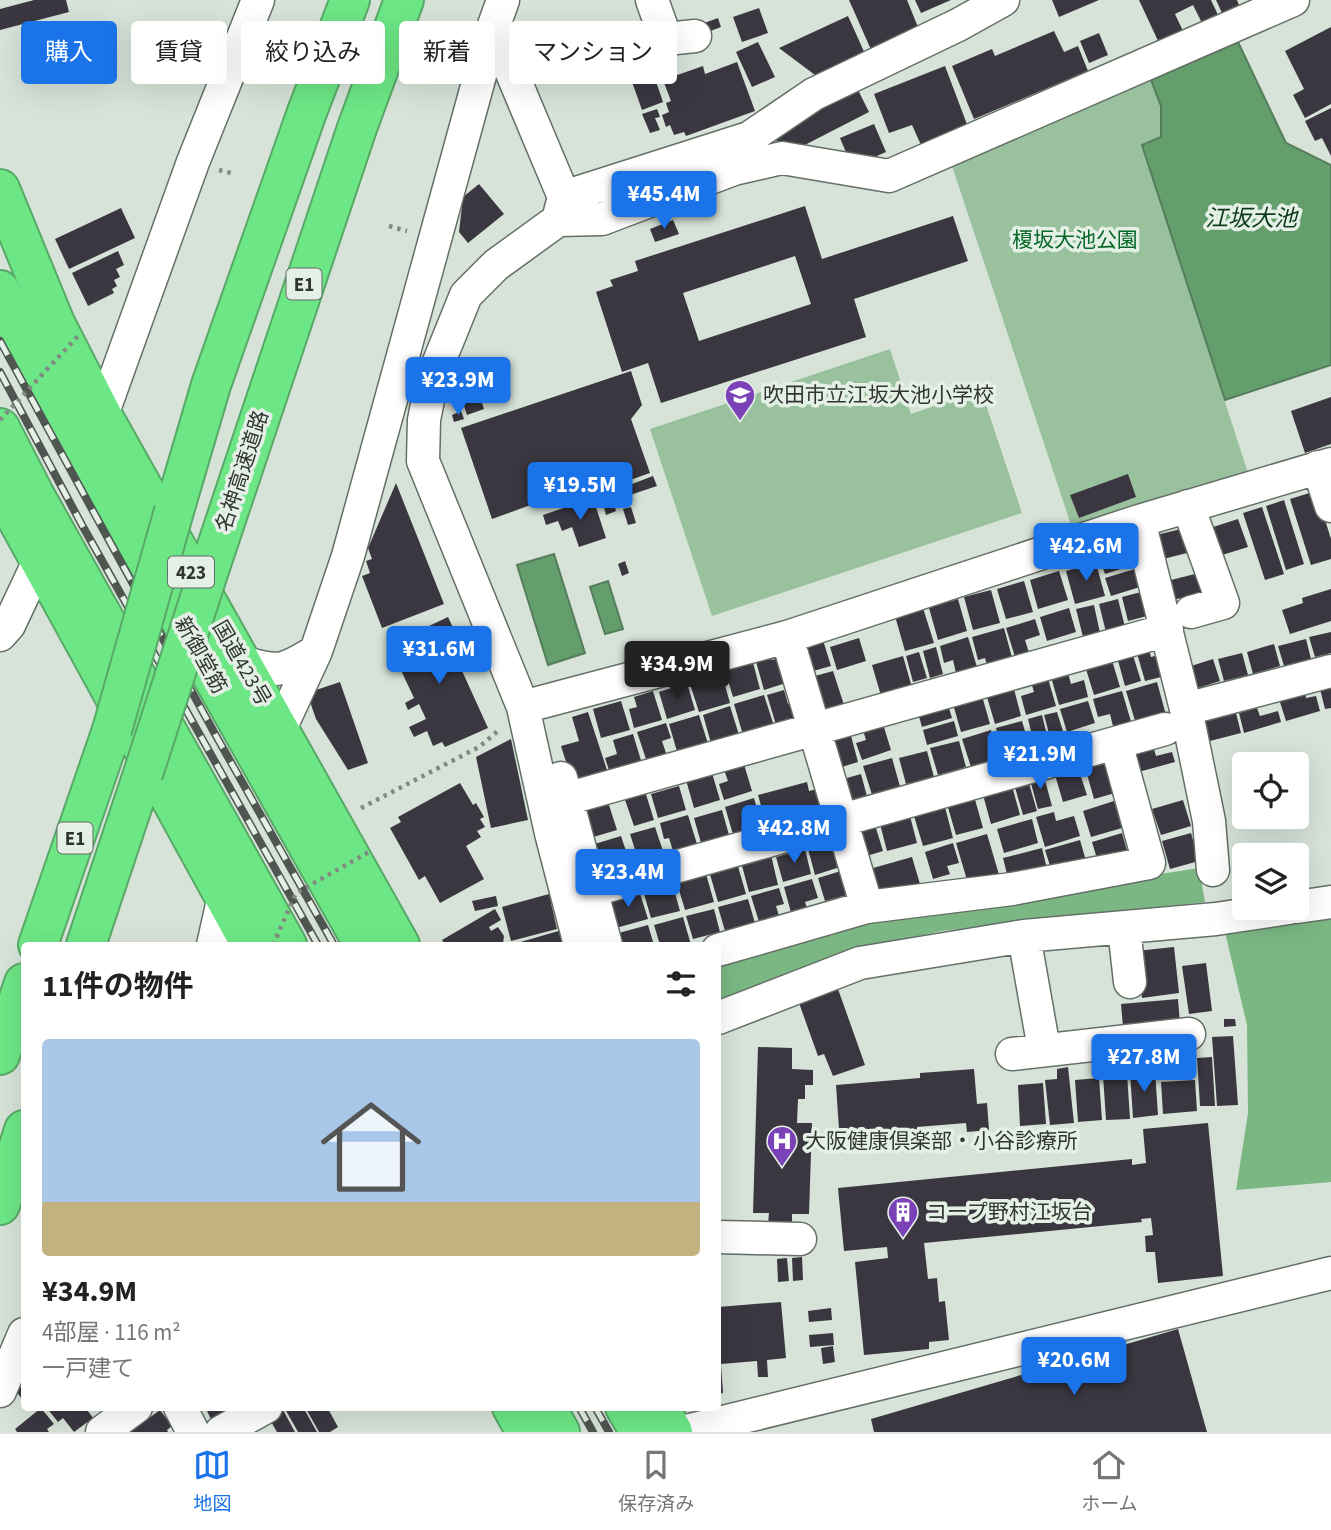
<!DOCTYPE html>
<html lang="ja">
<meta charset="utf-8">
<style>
:root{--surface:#fff;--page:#f2f2f2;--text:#222;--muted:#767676;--line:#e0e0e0;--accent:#1a73e8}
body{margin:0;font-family:"Source Sans 3","Noto Sans JP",sans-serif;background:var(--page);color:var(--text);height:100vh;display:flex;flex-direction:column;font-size:26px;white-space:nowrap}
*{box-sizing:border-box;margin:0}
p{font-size:23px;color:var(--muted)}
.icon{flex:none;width:38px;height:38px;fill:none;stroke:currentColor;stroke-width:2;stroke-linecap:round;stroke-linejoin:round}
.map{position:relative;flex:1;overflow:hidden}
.side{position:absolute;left:21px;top:942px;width:700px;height:469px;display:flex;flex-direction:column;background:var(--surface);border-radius:7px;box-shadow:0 7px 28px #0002}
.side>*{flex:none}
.top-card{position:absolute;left:21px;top:21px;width:700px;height:63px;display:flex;gap:14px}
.tools{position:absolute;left:1232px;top:752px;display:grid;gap:14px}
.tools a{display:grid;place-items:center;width:77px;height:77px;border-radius:7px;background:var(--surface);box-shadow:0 7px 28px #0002;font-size:35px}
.price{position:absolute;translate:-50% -60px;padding:0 16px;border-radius:7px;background:var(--accent);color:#fff;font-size:23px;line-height:46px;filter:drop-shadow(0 2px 4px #0008)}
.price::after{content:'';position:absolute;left:50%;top:42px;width:21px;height:16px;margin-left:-10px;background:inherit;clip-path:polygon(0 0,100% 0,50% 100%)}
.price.selected{background:#222;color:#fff}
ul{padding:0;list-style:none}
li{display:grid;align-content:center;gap:14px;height:371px;padding:0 21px}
li span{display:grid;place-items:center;height:217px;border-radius:7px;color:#555}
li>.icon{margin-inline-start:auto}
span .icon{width:126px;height:126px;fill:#fffc;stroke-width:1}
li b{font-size:30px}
h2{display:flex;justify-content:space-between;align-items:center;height:84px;padding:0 21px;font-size:30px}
.pill{padding:0 24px;border-radius:7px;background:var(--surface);box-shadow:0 7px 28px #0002;font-size:24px;line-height:63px}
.pill.selected{background:var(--accent);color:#fff}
.dock{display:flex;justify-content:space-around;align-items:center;height:98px;border-top:2px solid var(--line);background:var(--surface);font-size:19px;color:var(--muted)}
.dock a{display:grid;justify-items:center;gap:4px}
.dock .selected{color:var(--accent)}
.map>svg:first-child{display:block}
</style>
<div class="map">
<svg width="1331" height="1432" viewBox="0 0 1331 1432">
<rect width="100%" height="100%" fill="#d7e3d8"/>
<path fill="#99c19e" d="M1151 80 1161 106V138L1142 146 1249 476 1072 528 952 166Z
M890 349 911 414 981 390 1022 513 712 616 650 429Z"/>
<path fill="#7ab783" d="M1199 868 1205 902 942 931 850 951 718 1002V964L869 920Z
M1331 911V1182L1236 1190 1248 1113 1247 1025 1224 928Z"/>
<path fill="#639e6c" stroke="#547e5a" stroke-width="2" d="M1238 42 1286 143 1331 165V365L1225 400 1142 145 1161 137V106L1151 80Z
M554 554 585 653 548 665 517 565Z
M608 581 623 629 605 634 590 587Z"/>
<path fill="#3b3741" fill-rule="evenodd" d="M34 0H66L69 12 0 30V9Z
M849 0H907L920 32 872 52Z
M915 0H951L921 13Z
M1052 0H1099L1059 17Z
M1139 0H1211L1218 15 1202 23 1193 5 1175 14 1183 31 1159 43Z
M1216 0H1237L1239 5 1222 13Z
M759 8 768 33 742 42 733 17Z
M848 16 866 56 819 78 779 48Z
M718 18 721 27 700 35 696 26Z
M1331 27V104L1305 118 1293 95 1304 89 1285 51Z
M1054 31 1064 52 1078 46 1088 71 974 119 952 66 992 49 995 56Z
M1099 33 1108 55 1089 63 1080 41Z
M758 42 775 77 752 87 736 52Z
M648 58 663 102 642 110 626 65Z
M737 62 755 111 686 136 684 132 674 135 670 125 666 127 662 115 669 112 666 103 671 101 663 80 703 66 705 74Z
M945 66 968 127 921 145 912 125 889 133 874 94Z
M857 88 869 112 797 149 778 144 772 131Z
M1331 108V156L1322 138 1315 141 1305 121Z
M657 109 660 117 655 118 660 130 650 133 642 114Z
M874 124 886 152 870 159 848 157 840 138Z
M479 184 504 214 468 243 459 232 463 197Z
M805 206 822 259 953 216 968 261 854 299 866 337 661 403 648 363 622 372 596 292 613 286 610 280 638 271 635 261ZM795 256 811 304 699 341 683 293Z
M121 208 135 238 69 269 55 239Z
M673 220 679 234 655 242 650 229Z
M118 251 124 265 116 269 120 277 114 280 117 286 112 289 114 293 88 306 72 273Z
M631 371 642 405 631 419 650 473 630 480 627 470 492 519 461 428Z
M477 388 484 409 467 415 460 394Z
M1331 397V444L1305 453 1291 411Z
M461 411 464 419 454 422 452 415Z
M1128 474 1136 497 1079 518 1070 495Z
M653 476 657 486 627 496 624 487Z
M396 483 444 604 382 628 362 576 370 573 366 561 372 559 368 548Z
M619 486 623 497 613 499 616 511 606 515 600 492Z
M1316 491 1331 539V559L1311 565 1290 499Z
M593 498 606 538 579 547 572 527 562 531 558 521 546 525 543 515Z
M1284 500 1304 564 1286 570 1266 506Z
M631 507 636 523 628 525 623 509Z
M1262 507 1284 574 1265 580 1243 513Z
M1238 519 1248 547 1219 556 1210 528Z
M1181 529 1187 553 1163 559 1156 535Z
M1126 542 1133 565 1105 574 1097 551Z
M625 561 629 573 622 576 618 564Z
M1096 563 1105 596 1075 604 1066 571Z
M1135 569 1140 587 1111 596 1105 578Z
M1059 571 1068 600 1038 609 1030 580Z
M1199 573 1204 592 1173 600 1167 581Z
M1024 581 1033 612 1006 619 997 589Z
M1331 589V621L1290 634 1282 610 1303 603 1302 598Z
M991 590 1000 623 973 630 964 597Z
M1141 592 1147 616 1128 621 1122 597Z
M958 599 967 631 938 640 929 608Z
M1118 599 1125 627 1106 632 1099 604Z
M1094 605 1100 633 1083 637 1076 609Z
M923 608 934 643 905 651 895 616Z
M1069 608 1076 632 1047 641 1040 617Z
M448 617 462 647 453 651 488 728 445 747 442 742 433 746 427 731 414 737 409 727 426 719 419 704 408 710 405 703 414 698 391 649 432 631 429 626Z
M1035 619 1040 635 1025 640 1030 656 1016 660 1006 628Z
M1004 628 1013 661 988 668 985 658 978 660 972 637Z
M1331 632V653L1315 657 1309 637Z
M822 637 831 666 806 673 797 645Z
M968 637 977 667 956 673 953 660 944 663 940 646Z
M859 638 866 661 837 670 830 647Z
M1306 639 1311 659 1284 666 1278 646Z
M1274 644 1280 666 1253 674 1247 652Z
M1148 646 1151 657 1159 655 1165 676 1145 681 1136 650Z
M936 647 943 674 930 678 923 651Z
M919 652 927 678 913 682 906 656Z
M1132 652 1141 681 1125 686 1117 657Z
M1242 653 1248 675 1224 681 1218 659Z
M770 654 772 660 779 658 786 683 764 690 755 658Z
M903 656 913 691 882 699 872 665Z
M1111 657 1120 687 1094 695 1085 666Z
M752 659 760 689 733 697 724 667Z
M1213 659 1220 681 1195 689 1188 667Z
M721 671 730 703 699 712 689 681Z
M833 671 845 708 820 716 808 678Z
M1068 673 1071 684 1084 680 1088 697 1059 705 1051 677Z
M1047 675 1056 706 1026 715 1021 696 1034 692 1030 679Z
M340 682 368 763 348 770 316 719 307 693Z
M1157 682 1166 715 1136 724 1126 691Z
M687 683 695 710 667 719 659 692Z
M1331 686V708L1325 709 1320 689Z
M1014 689 1021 716 995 724 987 697Z
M784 690 788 704 793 703 799 722 777 728 767 695Z
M653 691 662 720 634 728 629 709 637 707 634 697Z
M1122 691 1132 725 1114 730 1110 714 1098 717 1093 699Z
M1305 692 1306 698 1316 696 1320 711 1286 721 1279 699Z
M764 695 774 726 743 735 734 704Z
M982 696 990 724 961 732 953 704Z
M621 701 630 730 601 738 593 709Z
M1088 701 1095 723 1067 732 1060 709Z
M948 705 952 718 922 727 918 713Z
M730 706 739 735 711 743 703 715Z
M1257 708 1260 716 1278 711 1281 722 1244 733 1239 713Z
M588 712 608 773 573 784 561 746 579 741 572 717Z
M1057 712 1067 744 1053 748 1044 715Z
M1236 713 1241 733 1206 742 1201 722Z
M699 715 709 747 678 755 669 724Z
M1042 715 1050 748 1036 752 1028 719Z
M954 721 958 736 927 745 923 730Z
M1022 721 1031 752 1004 759 996 728Z
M666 723 671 738 662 741 668 759 648 765 637 732Z
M883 724 891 750 862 760 856 743 866 740 863 730Z
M991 730 999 758 971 767 962 739Z
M850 732 858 762 835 769 826 739Z
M633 734 643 767 611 776 605 758 617 754 613 740Z
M511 739 528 820 491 828 476 757Z
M959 741 966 767 938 775 930 748Z
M1152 742 1156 756 1172 752 1175 762 1135 773 1128 749Z
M927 751 934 777 906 784 899 758Z
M892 758 901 790 873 798 863 766Z
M743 761 752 791 724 800 719 784 728 781 723 767Z
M1106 761 1115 793 1094 799 1085 767Z
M1078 768 1087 795 1063 802 1055 775Z
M712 773 720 800 694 808 686 780Z
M1043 773 1052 806 1038 809 1029 776Z
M861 774 868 800 847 807 840 780Z
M1028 780 1037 811 1023 815 1014 784Z
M807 782 809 791 817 789 824 812 767 827 758 795Z
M460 783 473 805 476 803 484 817 480 819 485 827 477 831 481 837 466 846 484 879 440 903 425 876 419 880 390 828 401 822 398 817Z
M679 786 686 810 658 818 651 794Z
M1012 786 1020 815 991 824 983 795Z
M644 788 654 820 634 826 623 794Z
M974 796 983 828 956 835 947 804Z
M754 798 763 830 734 838 725 807Z
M1183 800 1191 826 1161 835 1152 809Z
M1114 801 1122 828 1091 837 1083 811Z
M608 802 617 830 590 838 581 810Z
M945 807 953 838 923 846 914 816Z
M722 810 729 835 701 843 694 818Z
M1054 812 1056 821 1074 816 1080 836 1045 847 1036 817Z
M688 815 697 844 673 851 669 838 664 839 660 823Z
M910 816 917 843 887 851 880 824Z
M1032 819 1038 843 1004 853 997 829Z
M875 825 883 851 860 858 852 832Z
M655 827 664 854 639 862 630 834Z
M1122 833 1128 854 1098 862 1092 842Z
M1191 833 1199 861 1170 869 1162 841Z
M987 834 1000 878 979 884 977 877 967 880 956 843Z
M621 836 631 866 605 874 595 870 588 846Z
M832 838 840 867 815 875 807 845Z
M1080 840 1086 861 1052 872 1045 850Z
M953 843 959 863 947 866 950 874 933 879 925 852Z
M1042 848 1047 869 1008 878 1003 858Z
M805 849 811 874 783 882 776 857Z
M771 855 778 885 749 892 741 862Z
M912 857 920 884 874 897 866 870Z
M737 863 746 894 718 902 709 871Z
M841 871 847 895 825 901 818 878Z
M706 874 714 902 685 910 677 883Z
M812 879 818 898 805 902 808 911 792 916 784 887Z
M673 886 680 911 651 918 644 894Z
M779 888 784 904 776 906 780 919 760 925 751 896Z
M639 890 648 919 616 928 607 899Z
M549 894 557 929 511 941 502 907Z
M496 896 498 906 475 911 472 901Z
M748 899 757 930 737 928 725 931 718 907Z
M495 909 501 920 489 927 491 931 498 927 504 936 503 943 445 945 442 940Z
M714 909 720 932 693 939 686 916Z
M683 917 691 945H660L654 925Z
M648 925 654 945H618L615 934Z
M562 930 566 945H517V943Z
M1174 947 1179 993 1142 998 1136 951Z
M1206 963 1212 1011 1189 1014 1182 966Z
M838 989 865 1065 833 1076 824 1054 818 1056 799 1003Z
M1178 999 1180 1023 1123 1027 1121 1004Z
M1224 1019H1235L1236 1026 1224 1027Z
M1233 1036 1238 1105 1217 1106 1212 1037Z
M758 1047 792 1048V1069L813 1070V1085H805V1099H798L797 1123H812L809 1214H792V1226L768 1225 769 1213H753Z
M1212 1057 1215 1106H1200L1197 1058Z
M1068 1067 1074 1123 1050 1125 1045 1080 1057 1079V1069Z
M974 1069 977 1104 987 1103 989 1130 967 1132 966 1123 917 1127 918 1132 879 1135 880 1141 840 1144 836 1085 920 1078V1073Z
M1155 1071 1158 1115 1133 1118 1130 1073Z
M1127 1073 1130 1119 1106 1120 1103 1075Z
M1099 1078 1102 1120 1078 1122 1075 1080Z
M1195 1080 1197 1111 1163 1114 1161 1082Z
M1043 1083 1046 1124 1020 1126 1018 1085Z
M1208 1123 1223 1276 1158 1283 1155 1252H1146L1145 1236 1153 1235 1151 1218 1141 1219 1142 1222 924 1243 928 1279 937 1278 939 1302 945 1301 949 1340 929 1342V1349L864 1355 855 1262 888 1258 887 1247 844 1251 838 1188 1132 1159V1165L1146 1163 1143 1129Z
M802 1257 803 1280 793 1281 792 1258Z
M787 1258 789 1281 778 1282 777 1259Z
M781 1302 786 1358 767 1360 768 1377H758L757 1361 721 1364 723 1393 718 1394V1307Z
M831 1308 832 1320 809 1322 808 1311Z
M1178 1329 1207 1432H874L871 1419Z
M833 1333 834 1345 810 1347 809 1335Z
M833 1346 835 1362 823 1364 821 1348Z
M24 1375V1402L16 1391 22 1386 18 1380Z
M46 1407H85L93 1418 74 1432 63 1418 58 1422Z
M205 1407H232L211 1419Z
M288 1407H303L317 1432H298L285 1409Z
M305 1407H327L338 1427 330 1432H319Z
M41 1408 54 1424 47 1429 49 1432H17L15 1429Z
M160 1410 172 1426 167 1430 168 1432H130Z
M283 1410 295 1432H277L269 1418Z"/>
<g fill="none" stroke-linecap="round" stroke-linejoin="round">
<g stroke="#646f65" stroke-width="35">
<path id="minor" d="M652 0 666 39
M493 28 564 197 558 220 496 265 466 295 432 379 424 420 423 461 523 707 551 833 580 945
M636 51 666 39 695 36
M564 197 749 138 814 94 958 25 1003 0
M558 220 602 219 734 169 782 158 889 176 1293 0
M102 415 193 162 258 0
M1318 467 1331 506
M1188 506 1223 603 1191 612
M1139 521 1186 709 1209 821 1213 870
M0 635 9 625 39 561
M787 637 867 907
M242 662C278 673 283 672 316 651
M523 707 787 637 1139 521 1331 464
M1186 709 1331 671
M280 729 316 651 348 556 493 28 503 0
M561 778 606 945
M566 799 1167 630
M590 891 1165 729
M1297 907 1331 902
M1124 928 1130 982
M1024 936 1044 1049
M213 945 224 896
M718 950 867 907 1012 889 1149 863 1116 743
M718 1018 860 963 1024 936 1216 919 1289 908
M1012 1054 1189 1034
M718 1237 800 1239
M0 1391 24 1334
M180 1407 193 1432
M102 1432 136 1407
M221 1432 266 1407
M682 1432 1331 1273"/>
</g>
<g stroke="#58a968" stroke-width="42">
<path id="highway" d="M0 189 55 323 102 415 400 945
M0 290 24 343 364 945
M0 428 35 496 287 945
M0 488 251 945
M174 511 211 385 307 112 350 0
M209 570 357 128 404 0
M38 945 112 730
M86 945 143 774
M0 1055 24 983
M0 1205 24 1130
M512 1407 526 1432
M546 1407 560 1432
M625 1407 640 1432
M659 1407 673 1432"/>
</g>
<path stroke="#818981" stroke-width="4.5" stroke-dasharray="3.5 5" stroke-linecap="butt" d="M219 170 235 174
M389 226 407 231
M361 808 479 747 499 730"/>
<use href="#minor" stroke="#fff" stroke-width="32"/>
<use href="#highway" stroke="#6de786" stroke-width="38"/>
<g stroke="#4f5550" stroke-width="8">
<path id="rail" d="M0 341 215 734 334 945
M0 372 82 525 318 945
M579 1407 593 1432
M595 1407 609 1432"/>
</g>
<use href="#rail" stroke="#e4f0e5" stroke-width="5" stroke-dasharray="16" stroke-linecap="butt"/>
<g stroke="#58a968" stroke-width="42" stroke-linecap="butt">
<path id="highway-bridge" d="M112 730 174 511
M143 774 209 570"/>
</g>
<path stroke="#818981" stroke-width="4.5" stroke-dasharray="3.5 5" stroke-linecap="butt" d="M0 420 79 335
M273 945 296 893 369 852"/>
<use href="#highway-bridge" stroke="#6de786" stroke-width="38"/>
</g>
<defs>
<g id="school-pin" transform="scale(1.575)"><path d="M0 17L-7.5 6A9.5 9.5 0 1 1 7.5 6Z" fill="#7b42b8" stroke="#e4f0e5"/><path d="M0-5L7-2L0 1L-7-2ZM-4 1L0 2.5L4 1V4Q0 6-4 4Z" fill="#fff"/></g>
<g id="hospital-pin" transform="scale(1.575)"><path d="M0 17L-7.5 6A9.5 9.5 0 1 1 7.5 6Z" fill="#7b42b8" stroke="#e4f0e5"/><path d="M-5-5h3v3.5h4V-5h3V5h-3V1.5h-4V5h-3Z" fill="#fff"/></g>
<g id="building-pin" transform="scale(1.575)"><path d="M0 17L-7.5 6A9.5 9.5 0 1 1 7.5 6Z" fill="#7b42b8" stroke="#e4f0e5"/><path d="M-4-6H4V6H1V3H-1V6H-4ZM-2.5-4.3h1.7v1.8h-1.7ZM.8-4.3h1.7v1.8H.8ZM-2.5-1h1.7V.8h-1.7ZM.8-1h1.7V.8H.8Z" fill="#fff"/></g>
</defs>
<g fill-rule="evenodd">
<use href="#school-pin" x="740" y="395"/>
<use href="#hospital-pin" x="782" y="1141"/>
<use href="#building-pin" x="903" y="1212"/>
</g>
<g text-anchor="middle" stroke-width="7" stroke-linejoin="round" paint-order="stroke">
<g fill="#e4f0e5" stroke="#676d67" stroke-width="2">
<rect x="286.5" y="268.5" width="35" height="31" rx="5"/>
<rect x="168" y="556.5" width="46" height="31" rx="5"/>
<rect x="57.5" y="822.5" width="35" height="31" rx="5"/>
</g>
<g font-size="19" font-weight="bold" fill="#313531">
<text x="304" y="291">E1</text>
<text x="191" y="579">423</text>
<text x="75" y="845">E1</text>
</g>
<g font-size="21" fill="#066829" stroke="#e4f0e5">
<text x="1075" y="247">榎坂大池公園</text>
</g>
<g font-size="21" fill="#313531" stroke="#e4f0e5" text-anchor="start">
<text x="763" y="402">吹田市立江坂大池小学校</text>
<text x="805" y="1148">大阪健康倶楽部・小谷診療所</text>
<text x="926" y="1219">コープ野村江坂台</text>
</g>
<g font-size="21" fill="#313531" stroke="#e4f0e5">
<text transform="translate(242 471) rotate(-72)" y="7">名神高速道路</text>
<text transform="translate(201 655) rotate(61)" y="7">新御堂筋</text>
<text transform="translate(242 663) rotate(60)" y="7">国道423号</text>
</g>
<g font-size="23" font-style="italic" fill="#0d3b19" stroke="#e4f0e5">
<text x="1251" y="226">江坂大池</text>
</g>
</g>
</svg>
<div class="tools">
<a><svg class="icon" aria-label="locate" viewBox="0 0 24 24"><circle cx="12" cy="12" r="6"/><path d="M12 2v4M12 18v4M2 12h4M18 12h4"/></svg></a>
<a><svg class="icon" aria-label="layers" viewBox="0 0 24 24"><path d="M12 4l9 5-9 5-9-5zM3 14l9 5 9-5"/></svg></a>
</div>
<b class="price" style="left:664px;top:231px">¥45.4M</b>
<b class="price" style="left:458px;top:417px">¥23.9M</b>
<b class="price" style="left:580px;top:522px">¥19.5M</b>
<b class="price" style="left:1086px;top:583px">¥42.6M</b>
<b class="price" style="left:439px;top:686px">¥31.6M</b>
<b class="price selected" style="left:677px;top:701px">¥34.9M</b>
<b class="price" style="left:1040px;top:791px">¥21.9M</b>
<b class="price" style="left:794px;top:865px">¥42.8M</b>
<b class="price" style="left:628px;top:909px">¥23.4M</b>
<b class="price" style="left:1144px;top:1094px">¥27.8M</b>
<b class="price" style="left:1074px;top:1397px">¥20.6M</b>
<div class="top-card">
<a class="pill selected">購入</a>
<a class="pill">賃貸</a>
<a class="pill">絞り込み</a>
<a class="pill">新着</a>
<a class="pill">マンション</a>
</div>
<section class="side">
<h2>11件の物件<svg class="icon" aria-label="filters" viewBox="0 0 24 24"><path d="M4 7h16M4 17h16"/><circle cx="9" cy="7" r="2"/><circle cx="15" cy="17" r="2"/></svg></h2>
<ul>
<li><span style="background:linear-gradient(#a9c7e8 75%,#c2b280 0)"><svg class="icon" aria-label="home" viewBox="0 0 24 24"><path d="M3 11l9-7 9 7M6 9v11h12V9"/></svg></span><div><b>¥34.9M</b><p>4部屋 · 116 m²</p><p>一戸建て</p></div></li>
</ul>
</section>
</div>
<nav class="dock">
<a class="selected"><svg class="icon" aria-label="map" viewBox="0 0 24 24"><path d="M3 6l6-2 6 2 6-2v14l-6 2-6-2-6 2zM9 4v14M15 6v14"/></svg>地図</a>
<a><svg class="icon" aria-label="saved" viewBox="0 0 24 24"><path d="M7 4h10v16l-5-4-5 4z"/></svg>保存済み</a>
<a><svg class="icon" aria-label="home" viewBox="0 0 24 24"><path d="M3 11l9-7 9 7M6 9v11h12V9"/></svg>ホーム</a>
</nav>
